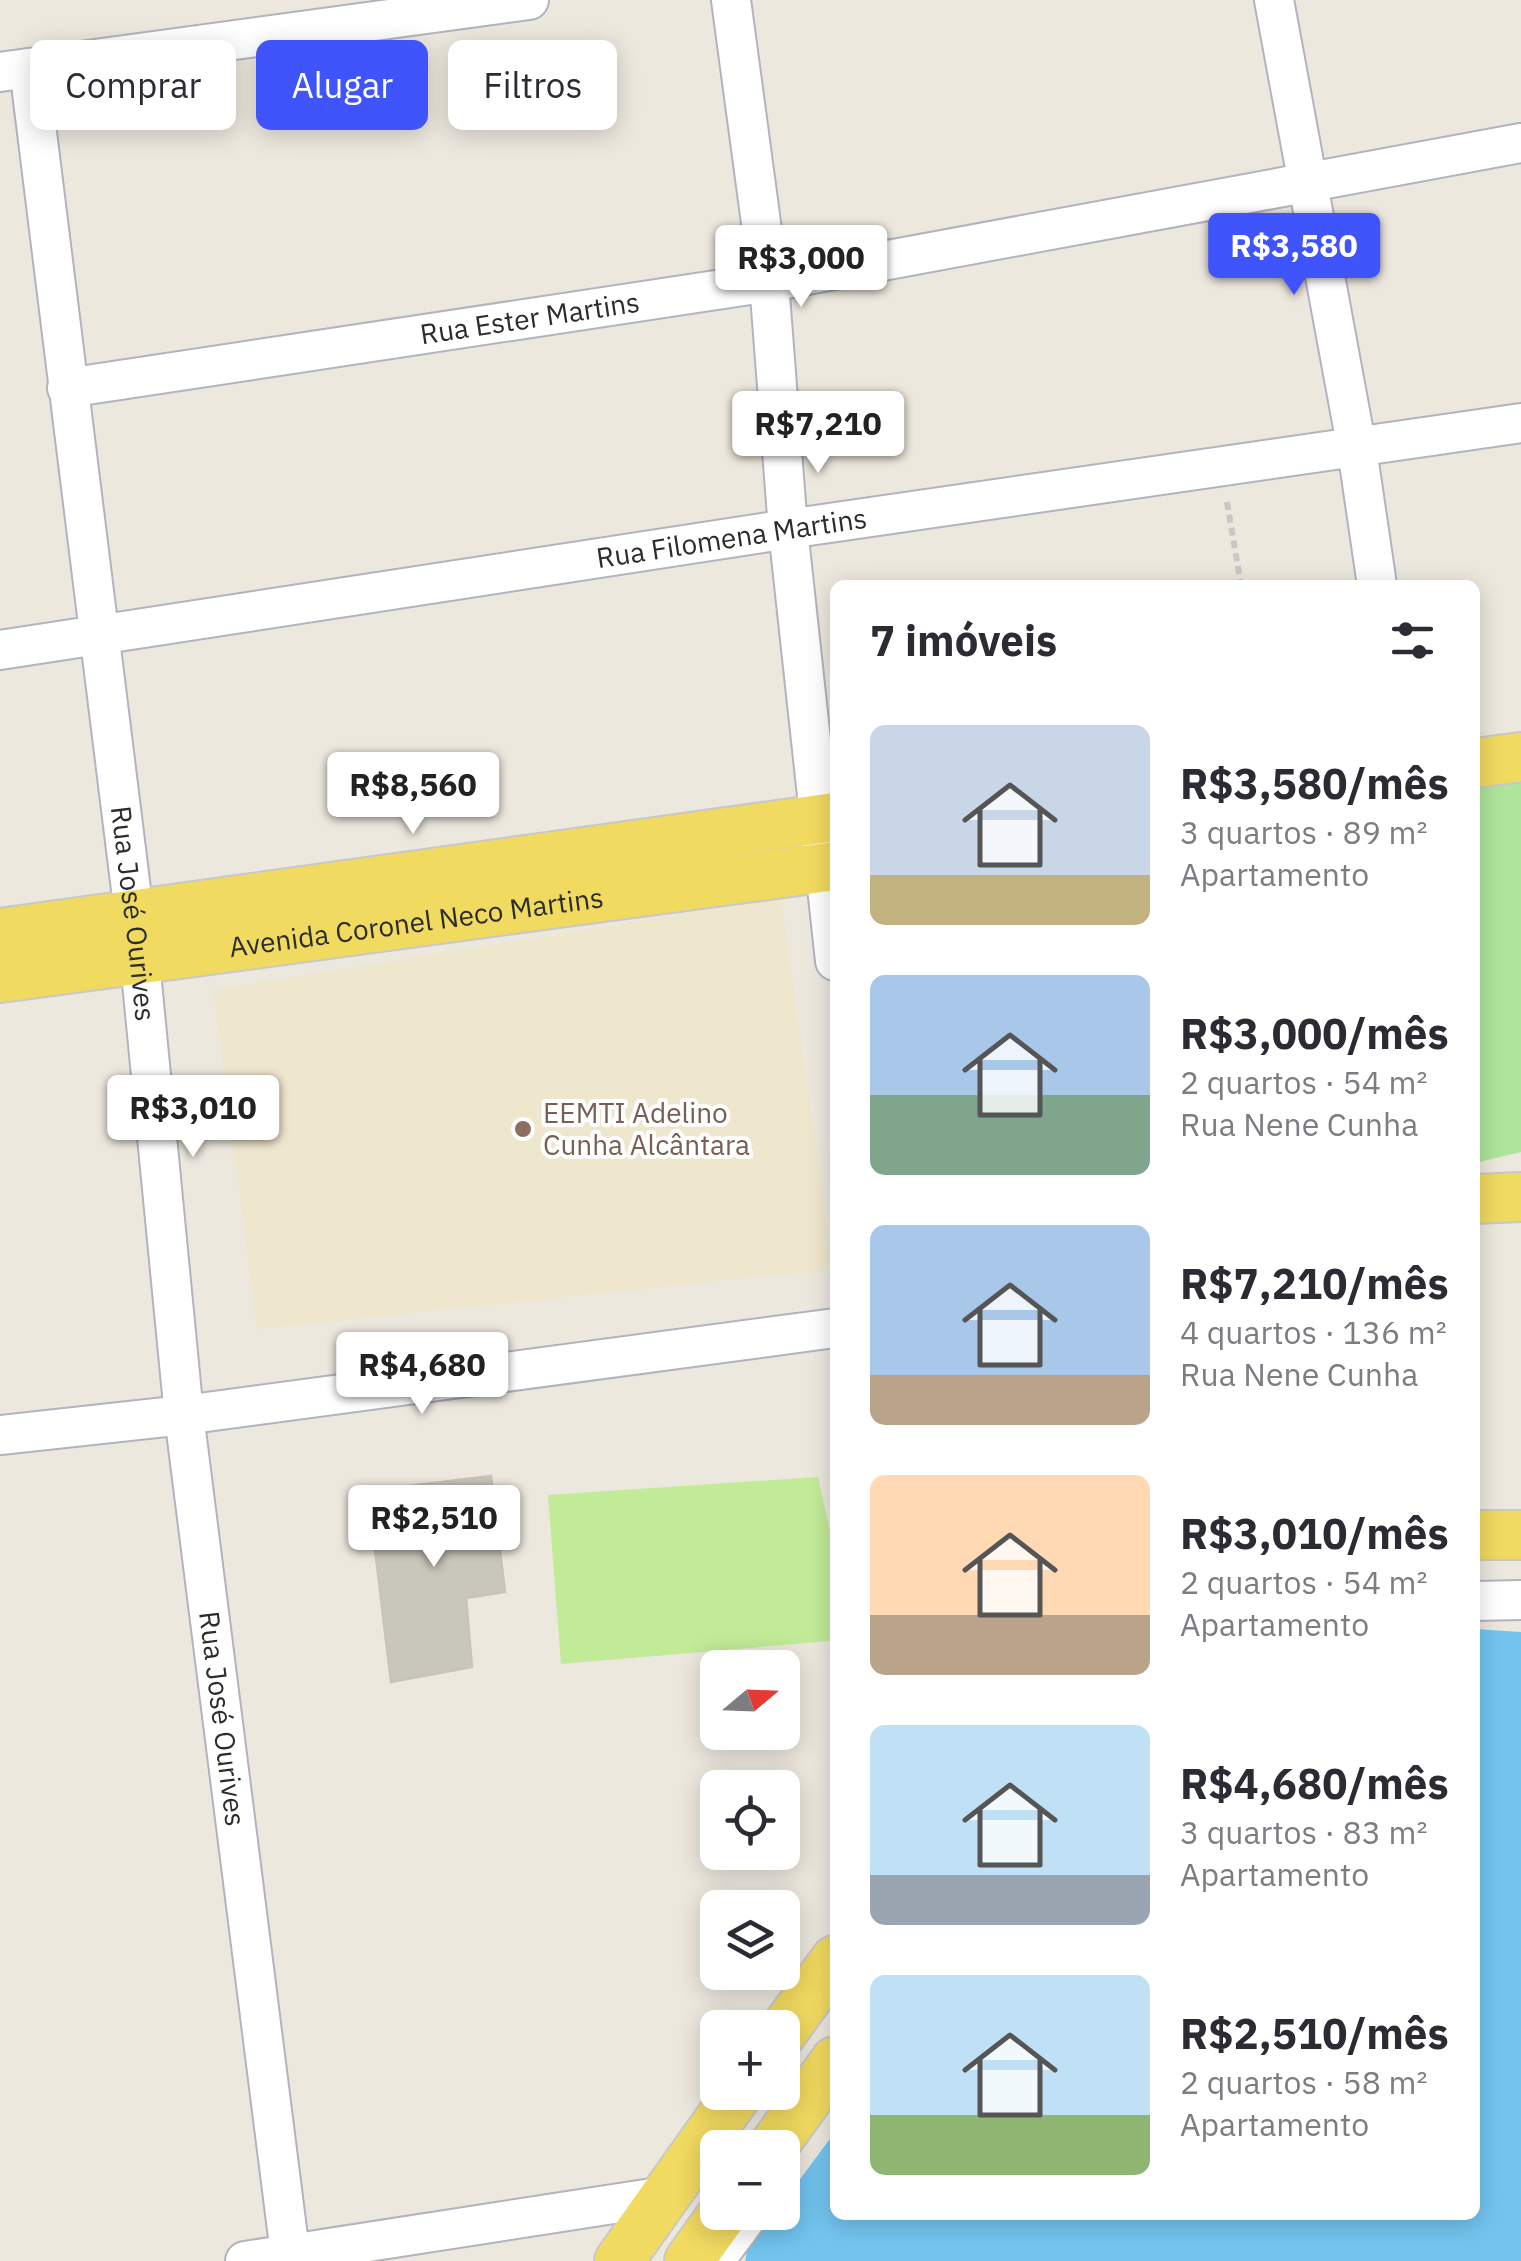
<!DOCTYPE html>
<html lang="pt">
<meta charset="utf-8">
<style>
:root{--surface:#fff;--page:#f2f2f3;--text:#2b2b33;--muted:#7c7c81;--accent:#3f54fa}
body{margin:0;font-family:"IBM Plex Sans",sans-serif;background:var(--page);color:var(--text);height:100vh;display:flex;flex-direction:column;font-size:38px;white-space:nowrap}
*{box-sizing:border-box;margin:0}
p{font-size:32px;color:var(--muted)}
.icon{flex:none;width:55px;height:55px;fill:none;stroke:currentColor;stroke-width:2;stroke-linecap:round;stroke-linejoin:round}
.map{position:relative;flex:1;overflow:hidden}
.panel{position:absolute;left:830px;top:580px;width:650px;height:1640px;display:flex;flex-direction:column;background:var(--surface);border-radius:15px;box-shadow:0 5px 25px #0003}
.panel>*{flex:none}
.banner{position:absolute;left:30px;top:40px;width:650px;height:90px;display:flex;gap:20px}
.needle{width:65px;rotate:71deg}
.buttons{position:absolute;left:700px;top:1650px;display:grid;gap:20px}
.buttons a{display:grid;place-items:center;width:100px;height:100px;border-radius:15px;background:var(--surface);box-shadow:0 5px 25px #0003;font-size:50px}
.price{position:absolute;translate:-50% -85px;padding:0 22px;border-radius:10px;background:#fff;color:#222;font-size:32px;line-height:65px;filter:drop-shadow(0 2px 5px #0008)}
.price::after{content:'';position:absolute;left:50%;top:60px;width:30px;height:22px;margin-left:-15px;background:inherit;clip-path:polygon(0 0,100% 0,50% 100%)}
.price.on{background:var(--accent);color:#fff}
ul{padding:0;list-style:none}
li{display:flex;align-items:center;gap:30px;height:250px;padding:0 40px}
li span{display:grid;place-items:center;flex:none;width:280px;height:200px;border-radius:15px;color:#555}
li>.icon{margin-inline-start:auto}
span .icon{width:120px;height:120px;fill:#fffc;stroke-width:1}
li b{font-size:42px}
h2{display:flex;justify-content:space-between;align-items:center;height:120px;padding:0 40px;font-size:42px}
.chip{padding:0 35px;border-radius:15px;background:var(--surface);box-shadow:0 5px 25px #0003;font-size:35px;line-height:90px}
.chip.on{background:var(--accent);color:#fff}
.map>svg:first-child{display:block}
</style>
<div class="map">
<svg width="1521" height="2261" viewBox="0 0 1521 2261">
<rect width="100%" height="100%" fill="#ede8de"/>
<path fill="#efe6ce" d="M781 898 834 1269 257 1329 213 990Z"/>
<path fill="#aee49b" d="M1521 775V1152L1475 1163V778Z"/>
<path fill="#c1eb97" d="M818 1477 835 1554 830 1641 561 1664 548 1495Z"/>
<path fill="#72c4ef" d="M1475 1629 1521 1632V2261H745L748 2247 775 2213 782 2212 783 2202 835 2132V2215H1475Z"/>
<path fill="#c9c6bc" stroke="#c9c4b8" stroke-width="2.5" d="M491 1476 505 1592 466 1598 472 1667 391 1682 368 1491Z"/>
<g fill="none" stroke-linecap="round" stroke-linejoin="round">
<g stroke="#b2b3bf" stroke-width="42">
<g id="minor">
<path d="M731 0 769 282 788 529 835 961"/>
<path d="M1274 0 1357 449 1377 585"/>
<path id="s1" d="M29 68 140 962 184 1415 291 2261"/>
<path d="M0 72 529 0"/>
<path id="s2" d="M67 388 769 282 1521 143"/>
<path id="s3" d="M0 650 788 529 1521 423"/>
<path d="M0 1435 184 1415 835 1328"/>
<path d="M1475 1601 1521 1600"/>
<path d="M716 2259 751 2212"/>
<path d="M245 2261 665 2196"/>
</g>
</g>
<g stroke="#c8c8c8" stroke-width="52">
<g id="major">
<path d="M1475 763 1521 757"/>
<path d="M0 933 835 817"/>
<path id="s4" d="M0 978 835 866"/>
<path d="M1475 1199 1521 1197"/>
<path d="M1475 1535H1521"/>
<path d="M782 2033 835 1960"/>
<path d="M772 2148 835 2061"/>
<path d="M619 2261 739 2092"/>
<path d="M689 2261 724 2212"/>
</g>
</g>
<path stroke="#c8c8c8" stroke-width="6" stroke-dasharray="8 5" stroke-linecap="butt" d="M1227 502 1241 585"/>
<use href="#minor" stroke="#fff" stroke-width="38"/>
<use href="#major" stroke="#f1da60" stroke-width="48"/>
</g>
<circle fill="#8d6e63" stroke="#fff" stroke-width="4" cx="523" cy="1129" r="10"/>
<g text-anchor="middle" stroke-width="8" stroke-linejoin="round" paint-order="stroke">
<g font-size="28" fill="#2c2c2c" stroke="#fff">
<text dy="10" stroke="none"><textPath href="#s2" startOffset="468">Rua Ester Martins</textPath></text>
<text dy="10" stroke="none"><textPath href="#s3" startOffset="740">Rua Filomena Martins</textPath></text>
<text dy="10" stroke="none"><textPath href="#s1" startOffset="852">Rua José Ourives</textPath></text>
<text dy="10" stroke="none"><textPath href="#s4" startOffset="420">Avenida Coronel Neco Martins</textPath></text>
<text dy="10" stroke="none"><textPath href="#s1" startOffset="1662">Rua José Ourives</textPath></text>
</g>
<g font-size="28" fill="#785e54" stroke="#fff" text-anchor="start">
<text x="543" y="1123">EEMTI Adelino<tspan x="543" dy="32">Cunha Alcântara</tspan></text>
</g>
</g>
</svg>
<div class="buttons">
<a><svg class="needle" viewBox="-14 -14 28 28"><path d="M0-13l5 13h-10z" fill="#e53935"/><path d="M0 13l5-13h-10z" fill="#7c7c81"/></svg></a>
<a><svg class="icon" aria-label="locate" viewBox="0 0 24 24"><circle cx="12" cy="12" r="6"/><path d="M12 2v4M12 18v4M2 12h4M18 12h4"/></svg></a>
<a><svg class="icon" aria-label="layers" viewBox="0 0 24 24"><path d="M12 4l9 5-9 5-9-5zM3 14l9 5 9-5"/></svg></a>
<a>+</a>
<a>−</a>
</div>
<b class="price on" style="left:1294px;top:298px">R$3,580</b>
<b class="price" style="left:801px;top:310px">R$3,000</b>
<b class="price" style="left:818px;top:476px">R$7,210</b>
<b class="price" style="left:413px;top:837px">R$8,560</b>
<b class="price" style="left:193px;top:1160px">R$3,010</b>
<b class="price" style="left:422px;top:1417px">R$4,680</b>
<b class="price" style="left:434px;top:1570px">R$2,510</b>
<div class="banner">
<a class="chip">Comprar</a>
<a class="chip on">Alugar</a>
<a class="chip">Filtros</a>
</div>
<section class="panel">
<h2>7 imóveis<svg class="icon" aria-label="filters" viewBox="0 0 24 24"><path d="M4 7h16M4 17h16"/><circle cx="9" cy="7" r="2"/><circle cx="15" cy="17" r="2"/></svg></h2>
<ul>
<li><span style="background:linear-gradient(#c9d6e8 75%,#c2b280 0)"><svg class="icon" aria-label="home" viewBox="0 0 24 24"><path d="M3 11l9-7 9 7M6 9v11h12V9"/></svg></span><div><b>R$3,580/mês</b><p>3 quartos · 89 m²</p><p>Apartamento</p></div></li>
<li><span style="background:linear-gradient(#a9c7e8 60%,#7fa58c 0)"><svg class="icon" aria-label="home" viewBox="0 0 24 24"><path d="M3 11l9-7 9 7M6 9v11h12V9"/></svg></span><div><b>R$3,000/mês</b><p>2 quartos · 54 m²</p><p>Rua Nene Cunha</p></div></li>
<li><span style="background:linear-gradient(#a9c7e8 75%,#b9a48a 0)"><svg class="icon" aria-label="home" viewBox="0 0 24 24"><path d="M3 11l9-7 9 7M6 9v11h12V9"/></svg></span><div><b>R$7,210/mês</b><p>4 quartos · 136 m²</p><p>Rua Nene Cunha</p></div></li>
<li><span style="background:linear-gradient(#ffd9b3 70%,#b9a48a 0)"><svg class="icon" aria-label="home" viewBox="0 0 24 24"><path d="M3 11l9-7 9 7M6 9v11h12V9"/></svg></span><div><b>R$3,010/mês</b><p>2 quartos · 54 m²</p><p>Apartamento</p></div></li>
<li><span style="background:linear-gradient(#bfe0f5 75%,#9aa5b1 0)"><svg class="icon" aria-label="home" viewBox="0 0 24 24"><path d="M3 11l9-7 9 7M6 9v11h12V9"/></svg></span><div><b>R$4,680/mês</b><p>3 quartos · 83 m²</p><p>Apartamento</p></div></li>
<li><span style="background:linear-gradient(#bfe0f5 70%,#8fb573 0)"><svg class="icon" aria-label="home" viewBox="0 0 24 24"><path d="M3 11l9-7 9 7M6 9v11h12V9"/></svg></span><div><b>R$2,510/mês</b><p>2 quartos · 58 m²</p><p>Apartamento</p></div></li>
</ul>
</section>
</div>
